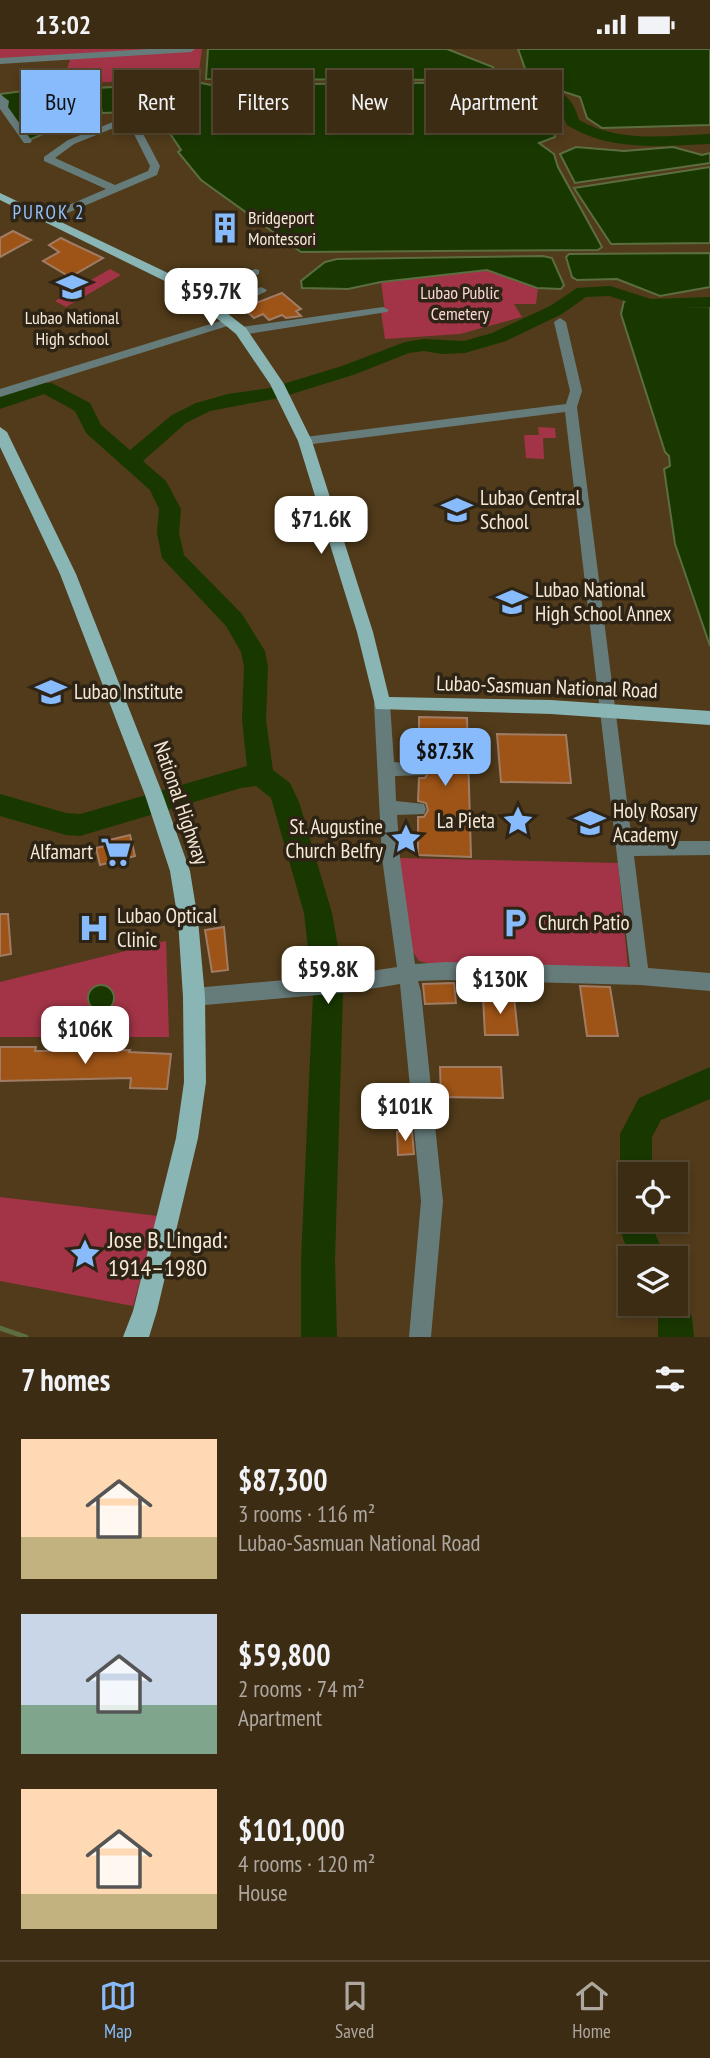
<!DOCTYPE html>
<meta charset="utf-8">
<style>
:root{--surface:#3d2c14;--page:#44341d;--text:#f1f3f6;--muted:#ada7a0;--line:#564834;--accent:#87bbfb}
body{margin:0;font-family:"PT Sans Narrow",sans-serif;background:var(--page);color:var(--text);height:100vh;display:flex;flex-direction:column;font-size:26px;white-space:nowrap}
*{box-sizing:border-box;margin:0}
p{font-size:23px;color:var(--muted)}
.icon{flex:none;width:38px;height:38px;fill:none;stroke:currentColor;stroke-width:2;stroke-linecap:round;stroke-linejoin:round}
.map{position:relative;height:1288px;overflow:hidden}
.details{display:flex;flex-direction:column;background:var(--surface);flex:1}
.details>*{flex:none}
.hud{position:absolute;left:21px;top:21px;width:668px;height:63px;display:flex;gap:14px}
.buttons{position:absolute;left:618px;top:1113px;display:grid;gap:14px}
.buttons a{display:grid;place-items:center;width:70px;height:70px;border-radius:0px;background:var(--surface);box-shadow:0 4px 10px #0003,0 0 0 2px var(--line);font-size:35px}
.price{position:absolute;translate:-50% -60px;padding:0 16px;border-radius:14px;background:#fff;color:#222;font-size:23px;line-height:46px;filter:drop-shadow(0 2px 4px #0008)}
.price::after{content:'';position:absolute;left:50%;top:42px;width:21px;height:16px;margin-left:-10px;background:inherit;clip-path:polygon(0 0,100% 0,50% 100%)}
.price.current{background:var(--accent);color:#111}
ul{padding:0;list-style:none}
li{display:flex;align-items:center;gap:21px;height:175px;padding:0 21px}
li span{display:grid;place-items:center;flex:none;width:196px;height:140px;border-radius:0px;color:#555}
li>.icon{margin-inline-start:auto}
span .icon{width:84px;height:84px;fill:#fffc;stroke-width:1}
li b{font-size:30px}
h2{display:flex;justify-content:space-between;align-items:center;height:84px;padding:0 21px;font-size:30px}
.tag{padding:0 24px;border-radius:0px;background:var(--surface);box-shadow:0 4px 10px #0003,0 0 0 2px var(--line);font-size:24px;line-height:63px}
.tag.current{background:var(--accent);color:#111}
.status{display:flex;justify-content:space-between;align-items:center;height:49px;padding:0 35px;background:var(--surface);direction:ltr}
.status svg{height:19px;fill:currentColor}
.dock{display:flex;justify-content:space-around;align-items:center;height:98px;border-top:2px solid var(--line);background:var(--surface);font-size:19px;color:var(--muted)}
.dock a{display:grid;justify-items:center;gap:4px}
.dock .current{color:var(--accent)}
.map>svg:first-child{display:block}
</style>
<div class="status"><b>13:02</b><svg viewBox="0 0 49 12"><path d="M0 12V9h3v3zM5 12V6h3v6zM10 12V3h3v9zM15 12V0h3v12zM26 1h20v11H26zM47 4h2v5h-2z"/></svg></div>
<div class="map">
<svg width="710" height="1288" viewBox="0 0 710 1288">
<rect width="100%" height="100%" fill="#513b1a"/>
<path fill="#a33447" d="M0 0H202L198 29 62 35 71 8 0 11Z
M110 220 121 226 66 258 55 252Z
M487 221 538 238 536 255H514L522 268 460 285 385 290 381 263H385L381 233Z
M538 378 555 379 556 389H543L544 410 526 409 524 386H539Z
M399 809 618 814 628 919 435 916 419 912 411 900Z
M166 892 169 988H0V933Z
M0 1148 158 1167 133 1257 0 1232Z"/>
<path fill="#193800" stroke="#5c6d40" stroke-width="2" d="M208 0H447L493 18 504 31 206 30Z
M518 0H710V76L602 79 587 69 580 48 540 35 544 29 527 25Z
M196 33 211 36 507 33 511 46 527 45 548 50 555 88 539 94 554 105 558 118 602 198 598 201 301 203 201 131 178 103 181 101 155 62 102 64 97 39Z
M86 34 91 65 29 91 5 58 0 45Z
M576 98 624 102 673 98 702 106 710 104V114L575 134 560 105Z
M710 118V194L611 195 574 139Z
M710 204V238L660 247 617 230 577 231 572 228 566 208 569 205Z
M543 207 552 209 564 236 561 240 537 239 487 221 381 233 348 240 302 239 301 232 325 213 337 210Z
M629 251 649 258 710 257V597L675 495 664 420 670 417 669 407 665 403 621 265 624 252Z
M88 949a13 13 0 1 1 26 0a13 13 0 1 1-26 0Z"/>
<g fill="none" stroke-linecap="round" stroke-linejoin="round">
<path stroke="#5c6d40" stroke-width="5" d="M0 1279 26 1288"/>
<path fill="#193800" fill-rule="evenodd" d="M523 34C551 38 571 40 579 71 619 94 665 87 710 85V95C660 97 611 103 567 76L556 52 546 46 518 41 516 38Z
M610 237 651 250 710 248V258L650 260 609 247 586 248 562 265 506 292 465 304 442 305 424 302 409 304 356 325 279 349 210 362 186 374 143 412 166 432 181 460 179 484 184 506 242 565 265 602 268 618 266 671 273 721 290 734 299 753 332 864 341 915 343 944 335 1211 337 1288H301V1211L313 944 304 864 271 749 256 737 241 739 80 787 66 786 0 767V745L66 764 80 765 247 717 242 671 244 618 241 603 226 577 162 509 157 484 159 460 150 441 86 384 75 362 44 345 0 360V347L38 334H52L90 354 101 376 130 401 172 366 196 354 228 345 270 339 342 317 405 293 424 290 464 292 492 284 550 257 577 239Z
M710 1018V1050L661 1071 652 1088V1125H630V1139L624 1137 620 1125V1085L639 1049Z
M630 1157V1171H653V1180L666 1209H632C623 1191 616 1179 624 1159Z
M676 1240 681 1243 692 1269 694 1288H658V1269L652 1255H676Z"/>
</g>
<path fill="#9e5416" stroke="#a17c65" stroke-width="2" d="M13 182 31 191 0 208V189Z
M61 189 71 194 103 209 70 228 43 212 59 203 49 196Z
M282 244 301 260 296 262 301 267 286 269 282 266 269 271 263 265 254 269 243 259Z
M419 668 467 669 471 808 418 806V768H424L428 761 426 754 418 752 419 729H425L429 722 427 715 419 713Z
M497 685 566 686 571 734 501 733Z
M130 786 135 807 100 816 96 799 105 797V792Z
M0 865H8L11 905 0 907Z
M224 878 228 921 212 923 205 881Z
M454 934 456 954 425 955 423 935Z
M580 937 610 938 618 987H587Z
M483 948H514L518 986H485Z
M0 998H36L35 1002H59L130 1001 129 1003 171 1005 167 1040 130 1039 131 1029 0 1032Z
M440 1018H501L503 1049 441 1048Z
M397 1083H412L414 1105 398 1106Z"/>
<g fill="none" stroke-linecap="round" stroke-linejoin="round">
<path fill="#667c7b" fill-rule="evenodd" d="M149 0H195L191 3 0 15V9Z
M0 45 9 52 8 58 32 92 30 94H24L0 60Z
M118 71 139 77 160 117 157 126 51 171H43V167L106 140 44 112V108L68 91ZM121 76 132 81 150 117 148 122 115 136 55 109 74 95Z
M255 220 259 221V225L204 250 194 248Z
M261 238 267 241 265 243 220 263 216 264 210 261Z
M383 258 389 261 387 263 241 286 235 282 241 278Z
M230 269 234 271V275L0 348V340Z
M560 269 566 273 582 342 577 358 632 792H710V806L634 807 648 919 710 924V942L640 936 446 931 418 932 421 943 443 1152 431 1288H409L421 1152 400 935 352 943 194 957 187 954 184 948 187 942 194 939 352 925 397 918 382 809 374 655 376 651H388L390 655 394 713 425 716 427 721 425 726 395 727 396 752 424 755 426 760 424 765 397 766 400 809 415 915 446 913 630 918 565 363 305 396 298 392 305 388 566 355 570 342 554 273Z"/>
<path fill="#89b6b5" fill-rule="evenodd" d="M0 144 189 234 246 279 284 335 312 392 373 583 389 648 551 651 710 662V676L551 665 376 660 357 583 298 392 270 335 236 285 181 240 0 151Z
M0 378 7 383 76 525 163 746 190 822 198 871 205 948 206 1033 198 1089 157 1262 149 1288H123L133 1262 176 1089 184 1033 183 948 178 871 170 822 145 746 60 525 0 398Z"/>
</g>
<defs>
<g id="building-bare" transform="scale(2.415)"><path d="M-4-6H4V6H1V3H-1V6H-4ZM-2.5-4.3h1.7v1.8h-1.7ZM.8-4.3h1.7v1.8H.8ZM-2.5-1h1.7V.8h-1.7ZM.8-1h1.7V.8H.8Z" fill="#87bbfb" stroke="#2e2416" stroke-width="2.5" paint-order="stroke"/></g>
<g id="school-bare" transform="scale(2.415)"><path d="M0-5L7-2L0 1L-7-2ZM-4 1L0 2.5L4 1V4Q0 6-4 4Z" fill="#87bbfb" stroke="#2e2416" stroke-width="2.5" paint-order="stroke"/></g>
<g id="sight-bare" transform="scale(2.415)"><path d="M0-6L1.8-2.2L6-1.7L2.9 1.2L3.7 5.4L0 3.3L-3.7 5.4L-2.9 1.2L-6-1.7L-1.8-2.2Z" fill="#87bbfb" stroke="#2e2416" stroke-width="2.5" paint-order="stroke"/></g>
<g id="supermarket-bare" transform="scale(2.415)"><path d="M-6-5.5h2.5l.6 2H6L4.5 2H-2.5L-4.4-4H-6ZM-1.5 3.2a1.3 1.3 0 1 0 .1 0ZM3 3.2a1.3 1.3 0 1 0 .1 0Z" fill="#87bbfb" stroke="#2e2416" stroke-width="2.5" paint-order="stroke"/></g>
<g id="parking-bare" transform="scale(2.415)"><path d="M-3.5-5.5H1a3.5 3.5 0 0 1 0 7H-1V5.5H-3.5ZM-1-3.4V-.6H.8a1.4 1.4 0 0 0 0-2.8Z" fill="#87bbfb" stroke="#2e2416" stroke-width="2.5" paint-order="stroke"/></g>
<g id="hospital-bare" transform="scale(2.415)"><path d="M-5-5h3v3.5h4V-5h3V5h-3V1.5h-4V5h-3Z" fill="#87bbfb" stroke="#2e2416" stroke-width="2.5" paint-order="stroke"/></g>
</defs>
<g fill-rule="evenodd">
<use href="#building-bare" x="225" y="179"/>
<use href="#school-bare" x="72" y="238"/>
<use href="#school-bare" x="457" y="461"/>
<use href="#school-bare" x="512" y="553"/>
<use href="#school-bare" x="51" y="643"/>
<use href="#sight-bare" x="518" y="772"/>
<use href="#school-bare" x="590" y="774"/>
<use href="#sight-bare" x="406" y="790"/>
<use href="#supermarket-bare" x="116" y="803"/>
<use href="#parking-bare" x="515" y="874"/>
<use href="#hospital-bare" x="94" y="879"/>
<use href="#sight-bare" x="85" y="1205"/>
</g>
<g text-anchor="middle" stroke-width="7" stroke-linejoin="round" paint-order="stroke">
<g font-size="18" fill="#f7e9d7" stroke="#2e2416" text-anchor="start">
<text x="248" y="175">Bridgeport<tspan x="248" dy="21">Montessori</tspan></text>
<text x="72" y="275" text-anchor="middle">Lubao National<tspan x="72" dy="21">High school</tspan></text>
</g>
<g font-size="18" fill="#f8d7d9" stroke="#2e2416">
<text x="460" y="250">Lubao Public<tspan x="460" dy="21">Cemetery</tspan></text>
</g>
<g font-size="19" letter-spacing="2" fill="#92c3ff" stroke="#2e2416">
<text x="49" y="170">PUROK 2</text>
</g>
<g font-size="21" fill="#f7e9d7" stroke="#2e2416" text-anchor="start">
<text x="480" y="456">Lubao Central<tspan x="480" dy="24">School</tspan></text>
<text x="535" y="548">Lubao National<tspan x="535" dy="24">High School Annex</tspan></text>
<text x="74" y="650">Lubao Institute</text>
<text x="613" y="769">Holy Rosary<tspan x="613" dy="24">Academy</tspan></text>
<text x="495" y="779" text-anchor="end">La Pieta</text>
<text x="383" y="785" text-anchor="end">St. Augustine<tspan x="383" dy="24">Church Belfry</tspan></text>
<text x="93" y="810" text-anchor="end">Alfamart</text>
<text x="117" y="874">Lubao Optical<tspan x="117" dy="24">Clinic</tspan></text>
<text x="538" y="881">Church Patio</text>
</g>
<g font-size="21" fill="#f7e9d7" stroke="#2e2416">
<text transform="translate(547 638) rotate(2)" y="7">Lubao-Sasmuan National Road</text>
<text transform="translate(181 754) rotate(71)" y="7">National Highway</text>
</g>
<g font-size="24" fill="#f7e9d7" stroke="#2e2416" text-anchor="start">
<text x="108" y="1199">Jose B. Lingad:<tspan x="108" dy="28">1914–1980</tspan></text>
</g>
</g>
</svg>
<div class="buttons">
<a><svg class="icon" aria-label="locate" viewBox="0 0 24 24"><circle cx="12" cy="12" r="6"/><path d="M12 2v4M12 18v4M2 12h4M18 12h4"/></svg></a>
<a><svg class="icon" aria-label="layers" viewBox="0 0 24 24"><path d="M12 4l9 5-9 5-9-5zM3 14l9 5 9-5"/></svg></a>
</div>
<b class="price" style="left:211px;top:279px">$59.7K</b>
<b class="price" style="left:321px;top:507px">$71.6K</b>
<b class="price current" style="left:445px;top:739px">$87.3K</b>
<b class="price" style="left:328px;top:957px">$59.8K</b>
<b class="price" style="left:500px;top:967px">$130K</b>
<b class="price" style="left:85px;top:1017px">$106K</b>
<b class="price" style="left:405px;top:1094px">$101K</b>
<div class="hud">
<a class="tag current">Buy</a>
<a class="tag">Rent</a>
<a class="tag">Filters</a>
<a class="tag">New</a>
<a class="tag">Apartment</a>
</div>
</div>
<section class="details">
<h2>7 homes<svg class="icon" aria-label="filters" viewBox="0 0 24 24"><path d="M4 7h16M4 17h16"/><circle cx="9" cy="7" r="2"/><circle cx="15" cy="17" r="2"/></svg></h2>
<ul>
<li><span style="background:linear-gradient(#ffd9b3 70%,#c2b280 0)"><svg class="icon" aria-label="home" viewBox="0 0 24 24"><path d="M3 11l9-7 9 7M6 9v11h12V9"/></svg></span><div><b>$87,300</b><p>3 rooms · 116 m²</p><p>Lubao-Sasmuan National Road</p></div></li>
<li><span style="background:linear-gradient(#c9d6e8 65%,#7fa58c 0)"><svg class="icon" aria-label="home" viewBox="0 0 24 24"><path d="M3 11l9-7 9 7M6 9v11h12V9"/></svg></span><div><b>$59,800</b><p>2 rooms · 74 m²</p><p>Apartment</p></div></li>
<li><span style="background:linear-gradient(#ffd9b3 75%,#c2b280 0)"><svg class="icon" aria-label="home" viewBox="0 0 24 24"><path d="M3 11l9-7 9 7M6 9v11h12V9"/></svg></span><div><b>$101,000</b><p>4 rooms · 120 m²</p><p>House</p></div></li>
</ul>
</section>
<nav class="dock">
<a class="current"><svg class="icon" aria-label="map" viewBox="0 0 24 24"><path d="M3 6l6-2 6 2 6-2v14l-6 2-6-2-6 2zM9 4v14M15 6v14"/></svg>Map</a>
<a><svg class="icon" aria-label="saved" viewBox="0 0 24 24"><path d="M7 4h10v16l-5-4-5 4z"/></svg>Saved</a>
<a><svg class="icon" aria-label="home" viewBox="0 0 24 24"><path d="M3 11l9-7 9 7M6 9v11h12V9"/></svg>Home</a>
</nav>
